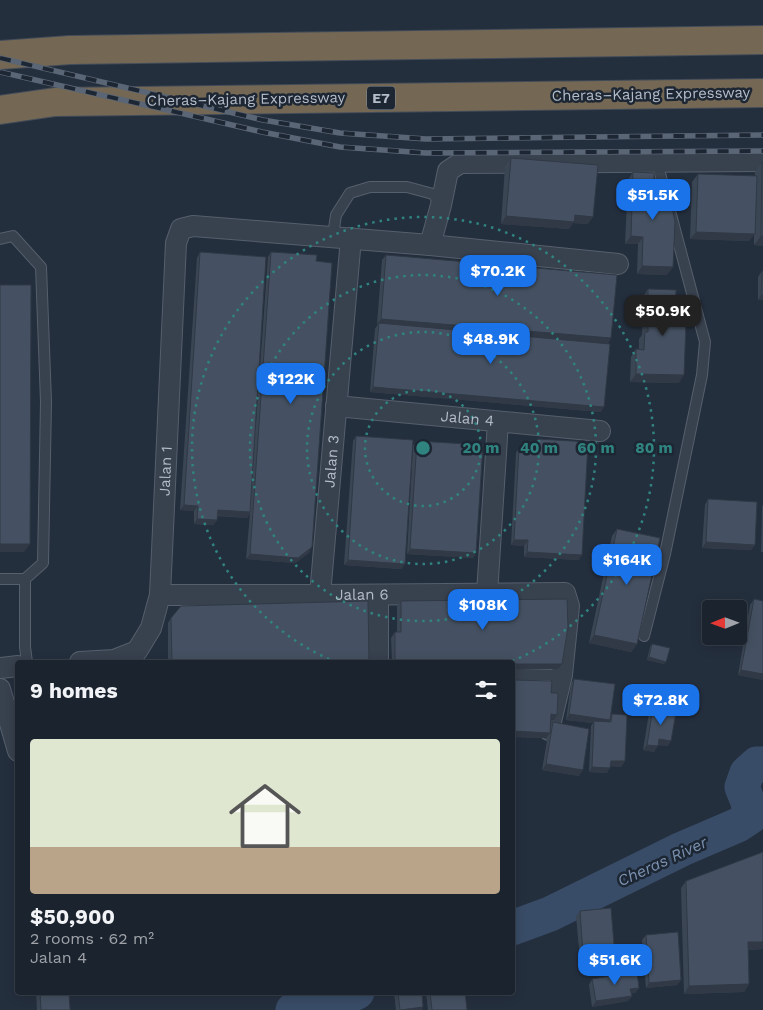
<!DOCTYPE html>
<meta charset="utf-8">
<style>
:root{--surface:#1b232e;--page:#282f3a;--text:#f1f3f6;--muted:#a0a4aa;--line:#39404a;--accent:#1a73e8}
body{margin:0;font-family:"Work Sans",sans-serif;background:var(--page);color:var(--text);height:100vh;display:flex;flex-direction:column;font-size:19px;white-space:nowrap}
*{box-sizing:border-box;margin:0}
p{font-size:16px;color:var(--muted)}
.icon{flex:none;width:28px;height:28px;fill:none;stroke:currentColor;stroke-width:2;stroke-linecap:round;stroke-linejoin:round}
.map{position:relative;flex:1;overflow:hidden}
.drawer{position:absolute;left:15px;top:660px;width:500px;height:335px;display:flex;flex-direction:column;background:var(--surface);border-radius:5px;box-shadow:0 2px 12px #0003,0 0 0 1px var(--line)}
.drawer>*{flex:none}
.needle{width:32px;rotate:269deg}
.fabs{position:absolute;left:702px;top:600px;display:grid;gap:10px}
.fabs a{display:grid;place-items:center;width:45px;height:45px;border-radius:5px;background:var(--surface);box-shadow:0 2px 12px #0003,0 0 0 1px var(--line);font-size:25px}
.price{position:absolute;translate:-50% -42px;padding:0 11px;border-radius:10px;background:var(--accent);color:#fff;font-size:16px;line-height:32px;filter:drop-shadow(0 1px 2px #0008)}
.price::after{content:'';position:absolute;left:50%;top:30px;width:15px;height:11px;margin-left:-8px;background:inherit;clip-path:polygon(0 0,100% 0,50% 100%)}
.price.selected{background:#222;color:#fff}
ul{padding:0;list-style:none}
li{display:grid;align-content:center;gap:10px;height:265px;padding:0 15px}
li span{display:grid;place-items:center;height:155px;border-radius:5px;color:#555}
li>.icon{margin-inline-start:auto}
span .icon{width:90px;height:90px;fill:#fffc;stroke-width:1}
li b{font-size:21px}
h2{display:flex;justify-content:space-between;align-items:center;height:60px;padding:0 15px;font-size:21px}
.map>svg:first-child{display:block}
</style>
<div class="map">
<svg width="763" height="1010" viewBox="0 0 763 1010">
<rect width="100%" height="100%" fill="#242f3e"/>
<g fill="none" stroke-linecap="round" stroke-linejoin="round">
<path stroke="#394c67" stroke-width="35" d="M512 928 550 914 682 849 738 825 750 817 748 802 742 787 747 773 757 764H763
M293 1010 349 996 357 992"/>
<g stroke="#565f6c" stroke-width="12">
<path id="service" d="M333 236 336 215 350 193 370 187H407L433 194 441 205
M0 239 13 236 41 267 46 402 43 563 25 579H0
M25 579V647L27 662
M644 636 665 554 702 375 705 342 657 162
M512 675H562"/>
</g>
<g stroke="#565f6c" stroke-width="22">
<g id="minor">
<path d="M430 245 441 205 448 171 460 163 763 161"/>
<path id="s1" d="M336 406 600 431"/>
<path d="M487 594 498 422"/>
<path id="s2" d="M160 595H320L565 593 569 606 562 675 549 730"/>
<path id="s3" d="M320 595 351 238"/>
<path d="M378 595V662"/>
<path id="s4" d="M80 662 114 660 137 651 151 628 160 595 176 243 181 229 193 226 430 245 618 264"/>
<path d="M0 668 18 666"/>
<path d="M0 689 18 751"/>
</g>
</g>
<g stroke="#434c59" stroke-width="30">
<path id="motorway" d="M0 55 70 50 763 40
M0 110 55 102 763 93"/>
</g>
<use href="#service" stroke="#38414e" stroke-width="10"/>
<use href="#minor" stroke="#38414e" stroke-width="20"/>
<use href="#motorway" stroke="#746855" stroke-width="28"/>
<g stroke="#5a6575" stroke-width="5.5">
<path id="rail" d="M0 58 263 120 340 133 426 139 763 135
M0 72 189 115 262 132 340 147 426 153 763 151"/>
</g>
<use href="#rail" stroke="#1d2633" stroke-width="4" stroke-dasharray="11" stroke-linecap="butt"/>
</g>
<path fill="#3b4654" d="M511 158 588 224 573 223 569 229 501 224 505 166Z
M762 162 763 246 754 245V234L749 241 690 239 692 182 698 174 755 176V172Z
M633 172 654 188 667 275 637 274 638 244H625L628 180Z
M200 252 256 422 268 257 271 252 309 553 295 563 246 559 250 513 247 518 217 516V520L213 525 194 524V511L180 510 197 258Z
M386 255 608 343 601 412 370 392 375 329 378 324H377L382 260Z
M762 271 763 300H758V277Z
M648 289 675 322 679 383 630 382 631 357 636 349H639V339L642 335 643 297Z
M356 436 405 564 401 569 344 565 353 441Z
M538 439 579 560 524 557V546L511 545 516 453 519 448 534 449V444Z
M417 441 476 553 473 558 407 554 413 446Z
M708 499 755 545 751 550 702 548 705 505Z
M763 505V552H761L762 506Z
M617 529 637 644 631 652 589 643 612 536Z
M754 599 763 601V680L738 675 750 605Z
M401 601 562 664 558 669 512 662H392L391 638 395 632H397V606Z
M171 618 369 662H168V623Z
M652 644 664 664 647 660 650 647Z
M574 679 611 715 612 714 625 761 621 767 610 766 607 773 589 772 591 726 593 723 566 720 571 684Z
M512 680 551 693 554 720H550V727L553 722 579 776 542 770 548 735 546 738 512 737Z
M653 708 668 746 658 745 654 752 643 750 649 713Z
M763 852V949L748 950 749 984 744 992 684 994 681 888 686 881Z
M580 911 611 962 594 964 593 958 580 959 576 916Z
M646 935 681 980 677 985 646 988 642 940Z
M592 979 639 988 635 993H631L632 996 628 1001 592 1007 589 985Z
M36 992H69L70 1010H37Z
M394 992H422V1010H396Z
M426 992H465L467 1010H428Z"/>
<path fill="#303945" d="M575 215 593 217 588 224 573 223 569 229 501 224 506 216Z
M696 232 755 234 749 241 690 239Z
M631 236 643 237 638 244H625Z
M761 236H763V246L754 245Z
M642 266 673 267 667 275 637 274Z
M761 295H763V300H758Z
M381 319 611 338 608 344 377 324Z
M636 374 684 375 679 383 630 382Z
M373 387 604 407 601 412 370 392Z
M184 505 198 506 194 511 180 510Z
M218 510 250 512 247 518 214 515Z
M197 519 217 520 213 525 194 524Z
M514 540H528L524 546 511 545Z
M706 542 755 545 751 550 702 548Z
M0 544H30L24 552H0Z
M312 547 309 553 295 563 246 559 250 554Z
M410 549 476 553 473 558 407 554Z
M527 552 582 555 579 560 524 557Z
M348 560 405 564 401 569 344 565Z
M594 635 637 644 631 652 589 643Z
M649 657 666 662 664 664 647 660Z
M512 664H562L558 669 512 670Z
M741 670 763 674V680L738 675Z
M551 714 557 715 554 720H547Z
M569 714 610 720 606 725 594 721 593 723 566 720Z
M512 731 550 733 546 738 512 737Z
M659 739 671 741 668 746 655 744Z
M647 745 658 746 654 752 643 750Z
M611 761H625L621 767 607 766Z
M546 764 583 770 579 776 542 770Z
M592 767 610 768 607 773 589 772Z
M748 942H763V949L742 950Z
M597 953 593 958 580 959 583 954Z
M615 957 611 962 594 964 597 959Z
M681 980 677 985 646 988 649 983Z
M749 984 744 992 684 994 689 986Z
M639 988 635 993 627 994 630 989Z
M632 996 628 1001 592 1007 596 1001Z
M423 1007 422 1010H400Z"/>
<path fill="#455162" stroke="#303945" d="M511 158 598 165 593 217 575 215 574 222 506 216Z
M762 162H763V236H761Z
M633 172 654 173V188H668L675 222 673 267 642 266 643 237 631 236Z
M698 174 757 176 755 234 696 232Z
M200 252 266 257 250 512 218 510 217 520 197 519 198 506 184 505Z
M271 252 317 255 316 261 332 263 312 547 298 558 250 554Z
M386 255 617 275 611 338 381 319Z
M762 271H763V295H761Z
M0 285H31L30 544H0Z
M648 289 676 290 675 322H686L684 375 636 374V349L644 350 645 332H648Z
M379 323 610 344 604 407 373 387Z
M356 436 413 440 405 564 348 560Z
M538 439 588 442 582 555 527 552 528 540H514L519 448 538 449Z
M417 441 483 445 476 553 410 549Z
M708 499 757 502 755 545 706 542Z
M617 529 660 538 637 644 594 635Z
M567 599 568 627 562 664H512V662H395V632H401V601Z
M754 599 763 601V674L741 670Z
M368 601 369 662H172L171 618 181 606Z
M652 644 670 648 666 662 649 657Z
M574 679 615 684 610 720 569 714Z
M512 680 552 681 551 693H558L557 715 551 714 550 733 512 731Z
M653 708 676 712 671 741 659 739 658 746 647 745Z
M612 714 627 715 625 761H611L610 768 592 767 594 721 611 722Z
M553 722 589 729 583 770 546 764Z
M763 852V942H748L749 984 689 986 686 881Z
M611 908 615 957 597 959V953L583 954 580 911Z
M678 932 681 980 649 983 646 935Z
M637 972 639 988 630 989 632 996 596 1001 592 979Z
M40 992H69L70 1010H41Z
M398 992H422L423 1007 400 1010Z
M430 992H465L467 1010H432Z"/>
<g fill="none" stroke="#308480" stroke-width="2.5" stroke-dasharray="2.5 5">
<circle cx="423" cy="448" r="58"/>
<circle cx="423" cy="448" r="116"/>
<circle cx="423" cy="448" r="173"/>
<path d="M336 662A231 231 0 1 1 510 662"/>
</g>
<g text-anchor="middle" stroke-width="5" stroke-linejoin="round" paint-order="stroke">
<rect fill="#1d2633" stroke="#878f9c" stroke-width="1" x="367" y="86.5" width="28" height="23" rx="4"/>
<g font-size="14" font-weight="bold" fill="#b4bcc9">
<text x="381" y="103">E7</text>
</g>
<g font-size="15" fill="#b4bcc9" stroke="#1d2633">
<text transform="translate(651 94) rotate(-1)" y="5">Cheras–Kajang Expressway</text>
<text transform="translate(246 99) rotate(-1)" y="5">Cheras–Kajang Expressway</text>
<text dy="5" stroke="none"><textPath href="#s1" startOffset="132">Jalan 4</textPath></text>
<text dy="5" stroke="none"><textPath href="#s3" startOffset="134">Jalan 3</textPath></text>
<text dy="5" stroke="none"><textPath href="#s4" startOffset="244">Jalan 1</textPath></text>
<text dy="5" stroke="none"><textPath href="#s2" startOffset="202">Jalan 6</textPath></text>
</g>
<g font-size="16" font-style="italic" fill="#7c92b1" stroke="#1d2633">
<text transform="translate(662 861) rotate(-25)" y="6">Cheras River</text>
</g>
</g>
<circle cx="423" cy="448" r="8" fill="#308480" stroke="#1d2633" stroke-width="2.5"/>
<g font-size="15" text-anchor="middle" font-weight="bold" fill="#308480" stroke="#1d2633" stroke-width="5" stroke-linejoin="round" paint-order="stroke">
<text x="481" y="453">20 m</text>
<text x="539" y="453">40 m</text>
<text x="596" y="453">60 m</text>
<text x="654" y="453">80 m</text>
</g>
</svg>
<div class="fabs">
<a><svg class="needle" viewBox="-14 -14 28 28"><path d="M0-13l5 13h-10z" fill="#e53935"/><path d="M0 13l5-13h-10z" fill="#a0a4aa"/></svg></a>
</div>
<b class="price" style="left:653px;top:221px">$51.5K</b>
<b class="price" style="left:498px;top:297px">$70.2K</b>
<b class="price selected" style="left:663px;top:337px">$50.9K</b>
<b class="price" style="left:491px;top:365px">$48.9K</b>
<b class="price" style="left:291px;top:405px">$122K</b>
<b class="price" style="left:627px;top:586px">$164K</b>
<b class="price" style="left:483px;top:631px">$108K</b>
<b class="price" style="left:661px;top:726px">$72.8K</b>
<b class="price" style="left:615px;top:986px">$51.6K</b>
<section class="drawer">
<h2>9 homes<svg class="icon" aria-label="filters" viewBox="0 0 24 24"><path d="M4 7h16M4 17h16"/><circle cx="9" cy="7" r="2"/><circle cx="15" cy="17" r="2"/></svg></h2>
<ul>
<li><span style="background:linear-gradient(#dfe7d0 70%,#b9a48a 0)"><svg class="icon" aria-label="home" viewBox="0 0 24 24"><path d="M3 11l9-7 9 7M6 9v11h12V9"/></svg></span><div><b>$50,900</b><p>2 rooms · 62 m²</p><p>Jalan 4</p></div></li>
</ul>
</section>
</div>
